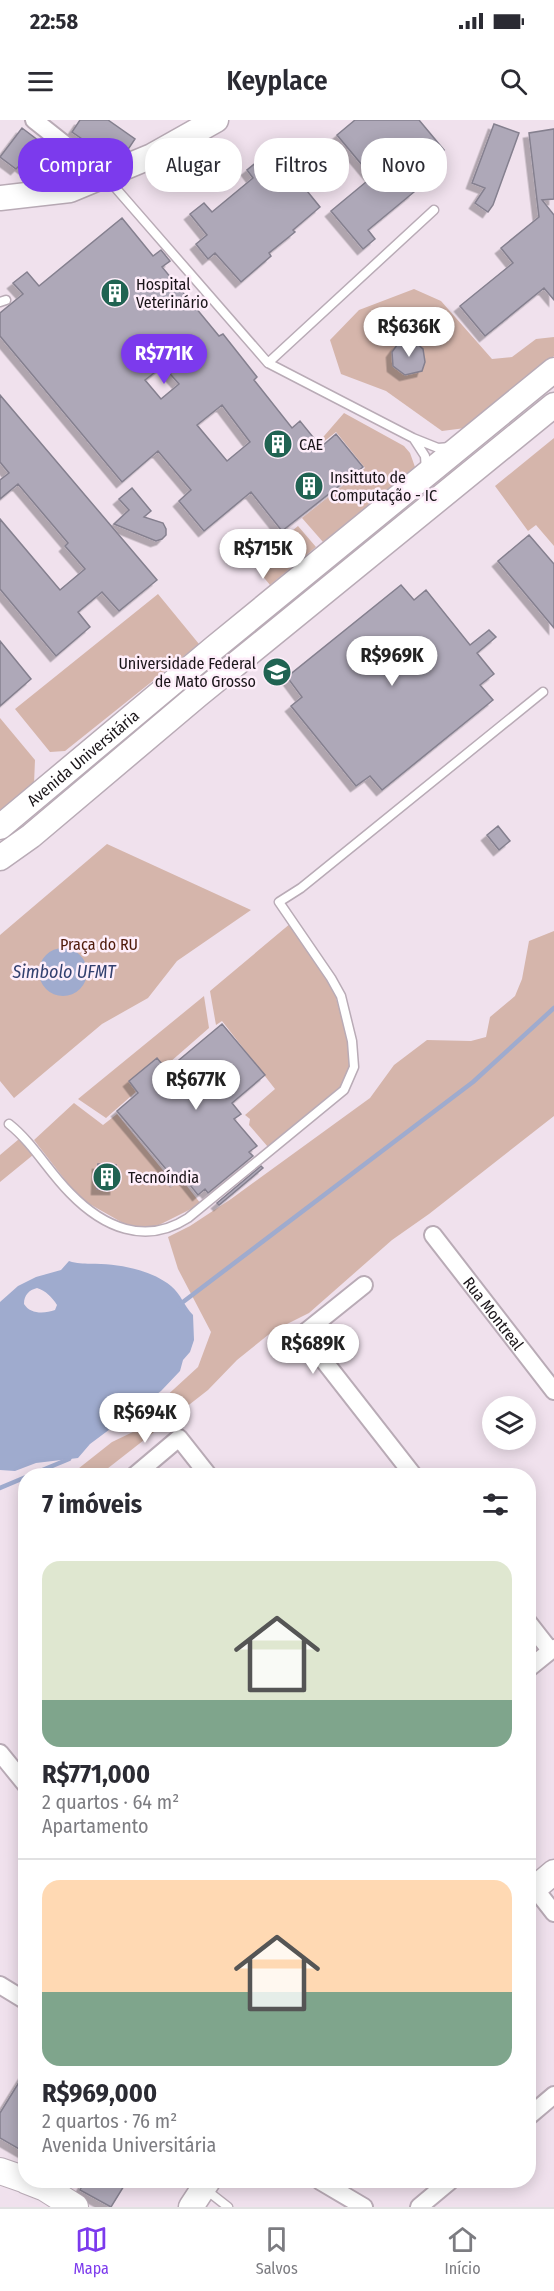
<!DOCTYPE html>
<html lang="pt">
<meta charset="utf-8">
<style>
:root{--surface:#fff;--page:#f7f7f7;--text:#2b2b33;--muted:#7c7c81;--line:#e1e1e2;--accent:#7c3aed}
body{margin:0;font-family:"Fira Sans Condensed",sans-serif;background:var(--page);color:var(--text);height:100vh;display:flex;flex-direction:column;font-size:22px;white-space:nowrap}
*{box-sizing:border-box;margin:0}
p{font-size:20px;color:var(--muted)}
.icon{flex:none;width:33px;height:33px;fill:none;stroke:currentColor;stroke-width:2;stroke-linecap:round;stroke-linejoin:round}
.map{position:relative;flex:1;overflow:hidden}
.side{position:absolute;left:18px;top:1348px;width:518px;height:720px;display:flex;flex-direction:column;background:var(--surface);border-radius:24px;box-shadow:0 3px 15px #0003}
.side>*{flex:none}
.banner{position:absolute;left:18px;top:18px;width:519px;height:54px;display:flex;gap:12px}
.controls{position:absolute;left:482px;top:1276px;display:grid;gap:12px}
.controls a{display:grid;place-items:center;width:54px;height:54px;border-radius:50%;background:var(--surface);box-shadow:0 3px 15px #0003;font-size:30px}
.price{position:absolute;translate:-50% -51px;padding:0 14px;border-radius:21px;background:#fff;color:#222;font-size:20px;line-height:39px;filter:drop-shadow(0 2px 3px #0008)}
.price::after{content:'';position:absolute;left:50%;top:36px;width:18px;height:14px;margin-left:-9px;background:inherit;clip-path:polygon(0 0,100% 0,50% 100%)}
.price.selected{background:var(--accent);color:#fff}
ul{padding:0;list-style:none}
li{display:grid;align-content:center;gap:12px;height:318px;padding:0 24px}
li+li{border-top:2px solid var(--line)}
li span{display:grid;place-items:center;height:186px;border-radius:18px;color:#555}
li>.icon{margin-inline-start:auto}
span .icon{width:108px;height:108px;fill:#fffc;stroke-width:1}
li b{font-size:26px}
h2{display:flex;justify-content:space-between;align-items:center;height:72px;padding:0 24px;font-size:26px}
.chip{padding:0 21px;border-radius:24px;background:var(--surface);box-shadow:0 3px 15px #0003;font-size:21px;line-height:54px}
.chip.selected{background:var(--accent);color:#fff}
.status{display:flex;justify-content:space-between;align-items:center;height:42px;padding:0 30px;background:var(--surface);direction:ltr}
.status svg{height:16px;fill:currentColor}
header{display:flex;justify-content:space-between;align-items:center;height:78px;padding:0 24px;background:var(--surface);font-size:27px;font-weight:600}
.dock{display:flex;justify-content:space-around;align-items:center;height:84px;border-top:2px solid var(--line);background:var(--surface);font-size:16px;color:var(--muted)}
.dock a{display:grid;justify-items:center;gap:3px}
.dock .selected{color:var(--accent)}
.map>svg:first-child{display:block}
</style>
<div class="status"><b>22:58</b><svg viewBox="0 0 49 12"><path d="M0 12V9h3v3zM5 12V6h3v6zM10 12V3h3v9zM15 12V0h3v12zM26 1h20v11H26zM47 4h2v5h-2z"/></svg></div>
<header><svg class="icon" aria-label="menu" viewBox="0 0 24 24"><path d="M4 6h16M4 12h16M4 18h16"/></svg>Keyplace<svg class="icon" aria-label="search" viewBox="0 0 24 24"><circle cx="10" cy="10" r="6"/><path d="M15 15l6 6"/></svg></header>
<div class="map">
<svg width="554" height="2087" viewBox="0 0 554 2087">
<defs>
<filter id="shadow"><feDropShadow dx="-5.5" dy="5.5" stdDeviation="0" flood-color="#0004"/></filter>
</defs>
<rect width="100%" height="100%" fill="#f0e1ed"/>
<path fill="#d5b5ab" d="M414 169 441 181 492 239 512 237 536 219 554 217V236L516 266 473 307 442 311 386 271 341 254 330 220 359 190Z
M344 293 404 326 410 333 415 347 323 422 302 398 365 348 336 312 273 362H266L318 323Z
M554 318V426L536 405 528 411 495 366Z
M298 406 316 427 270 465 252 443Z
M158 474 199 524 65 631 50 632 15 589Z
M0 598 35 640 34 664 0 690Z
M107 724 251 790 177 841 148 878 102 904 14 978 0 961V815Z
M291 803 335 874 349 926V957L340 969 268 1027 249 1005 250 999 245 995 275 969 222 901 216 905 210 871Z
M554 811V996L429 1094 392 1120 309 1193 273 1211 237 1240 208 1270 98 1356H69L112 1322 135 1311 162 1280 198 1247 211 1212 178 1149 168 1117 190 1106 231 1079 370 978 394 945 427 920 471 921 486 917 490 897 515 876 522 859 529 821Z
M204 876 209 908 106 998 78 979Z
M74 983 103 1005 117 994 166 1054 159 1060 171 1067 182 1060 201 1084 155 1107H130L79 1078 34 1020Z
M19 1019 33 1035 0 1062V1035Z"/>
<path fill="#9fabce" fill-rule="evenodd" d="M39 852a24 24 0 1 1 48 0a24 24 0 1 1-48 0Z
M69 1141C81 1145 89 1143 101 1144 124 1145 153 1151 171 1166 181 1174 184 1186 193 1195L194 1220 190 1232 183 1240 180 1251 161 1271 90 1324 78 1338 36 1343 15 1351 0 1350V1182L18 1166 36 1157 61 1150ZM37 1168C46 1171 52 1177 57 1185L55 1190C44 1194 30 1194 24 1184 24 1175 29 1170 37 1168Z"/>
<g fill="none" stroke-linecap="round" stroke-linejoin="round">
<path stroke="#9fabce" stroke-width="4.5" d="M179 1185 473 962 554 888
M28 1356 69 1339 71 1335
M0 1368 26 1357"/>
</g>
<path fill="#aea8b8" stroke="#85808f" stroke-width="1.5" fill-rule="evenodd" filter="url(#shadow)" d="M80 0H108L135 19 127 31 110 38 72 12Z
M355 0H419L444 30 406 62 414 72 368 110 375 119 363 129 331 91 372 57 337 15Z
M494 4 519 13 493 85 488 92 475 83 485 68 472 63Z
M22 8 60 37 46 55 36 48 32 54 20 45 16 49 0 37Z
M554 9V79L542 80 554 95V180L544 168 485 216 460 186 513 143 501 128 539 97 529 13Z
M273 29 320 87 293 110 295 112 269 133 271 136 241 162 215 133 208 139 196 124 207 115 190 94 204 83 212 92 253 58 247 50Z
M122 98 153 136 161 130 170 141 162 147 219 216 223 214 257 257 254 260 292 308 300 301 321 327 336 314 363 347 282 411 251 372 204 411 179 381 191 370 158 331 122 362 0 216V193L23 174 13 163 27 152 39 166ZM163 246 179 264 161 279 145 260ZM222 285 250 322 227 341 197 305Z
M404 221 415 222 423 229 425 242 422 251 405 255 393 246 392 232 397 225Z
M0 275 157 460 119 491 102 472 78 492 90 507 56 536 0 469V399L60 470 85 449 65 426 68 423 18 364 0 379V360L9 353 0 342Z
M132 368 151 391 144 397 163 403 166 409V415L162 419 156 421 114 404 129 390 119 379Z
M529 415 554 444V508L498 441Z
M401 465 414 480 426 470 470 525 489 510 496 517 477 533 494 554 480 565 493 580 382 670 370 656 356 666 291 586 302 577 287 557Z
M0 521 31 559 0 586Z
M498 706 510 721 499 730 487 715Z
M222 904 265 955 232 983 241 994 234 999 257 1026 249 1032 253 1036 208 1073 205 1069 198 1075 182 1055 176 1061 117 991 138 973 129 961 157 938 167 950Z
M98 1044 116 1045 115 1069H97Z
M261 1046 263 1048 219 1085 217 1083Z
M26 1951V2033L0 2018V1993Z
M85 2061H127L111 2087 80 2070Z"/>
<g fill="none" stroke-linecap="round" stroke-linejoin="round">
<g stroke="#b9abb6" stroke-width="11">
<path id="lane" d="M106 57 268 243 413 318 438 328 450 327
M0 182 6 180
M268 243 434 90
M414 319 425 336 426 350
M9 1004C33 1023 48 1051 70 1073 103 1107 145 1126 188 1098L344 970 354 947 352 921 341 876 331 858 279 782 301 768 543 572
M205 2069 228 2087"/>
</g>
<g stroke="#b9abb6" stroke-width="20">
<g id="street">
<path d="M34 0 106 57"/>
<path id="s1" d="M433 1115 554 1271"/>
<path d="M364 1165 303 1214 414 1356"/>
<path d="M134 1356 179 1318 209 1356"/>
<path d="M528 1502 550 1530"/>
<path d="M528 1549 554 1528"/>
<path d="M0 1633 26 1665"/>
<path d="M529 1761 554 1793"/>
<path d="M0 1865 26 1881"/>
<path d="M528 1997 554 1975"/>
<path d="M320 2061 364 2087"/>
<path d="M419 2087 450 2061"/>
</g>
</g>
<g stroke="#b9abb6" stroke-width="27">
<g id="secondary">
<path d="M0 78 70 70 152 36 216 0"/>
<path id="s2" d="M0 707 214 528 554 250"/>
<path d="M0 738 31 716 198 575 554 285"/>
<path d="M528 1774 554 1752"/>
<path d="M191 2087 208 2061"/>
</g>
</g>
<g stroke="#b9abb6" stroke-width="28">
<path id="primary" d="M0 2051 26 2060
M27 2061 45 2068 75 2087"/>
</g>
<use href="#lane" stroke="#fff" stroke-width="8"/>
<use href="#street" stroke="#fff" stroke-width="16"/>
<use href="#secondary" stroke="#fff" stroke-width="24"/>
<use href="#primary" stroke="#fff" stroke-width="26"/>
</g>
<defs>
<g id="building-disc" transform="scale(1.5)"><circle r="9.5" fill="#206352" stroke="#feeefa"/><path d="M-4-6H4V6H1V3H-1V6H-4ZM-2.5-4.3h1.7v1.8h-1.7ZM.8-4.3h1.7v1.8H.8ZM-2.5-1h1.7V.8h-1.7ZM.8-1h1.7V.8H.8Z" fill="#fff"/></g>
<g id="university-disc" transform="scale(1.5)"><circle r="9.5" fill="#206352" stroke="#feeefa"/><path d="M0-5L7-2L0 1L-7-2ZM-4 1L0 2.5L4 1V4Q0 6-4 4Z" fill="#fff"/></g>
</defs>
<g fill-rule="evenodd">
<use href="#building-disc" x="115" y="173"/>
<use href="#building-disc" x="278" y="324"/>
<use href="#building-disc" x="309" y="366"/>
<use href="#university-disc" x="277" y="552"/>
<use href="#building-disc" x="107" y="1057"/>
</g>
<g text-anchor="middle" stroke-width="5" stroke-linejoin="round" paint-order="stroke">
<g font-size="16" fill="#1a1519" stroke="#feeefa" text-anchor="start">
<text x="136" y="170">Hospital<tspan x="136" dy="18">Veterinário</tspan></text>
<text x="299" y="330">CAE</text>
<text x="330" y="363">Insittuto de<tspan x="330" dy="18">Computação - IC</tspan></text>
<text x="256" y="549" text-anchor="end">Universidade Federal<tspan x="256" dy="18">de Mato Grosso</tspan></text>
<text x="128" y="1063">Tecnoíndia</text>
</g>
<g font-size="16" fill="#1a1519" stroke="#feeefa">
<text dy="6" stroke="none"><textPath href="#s2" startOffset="108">Avenida Universitária</textPath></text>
<text dy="6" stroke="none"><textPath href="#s1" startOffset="99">Rua Montreal</textPath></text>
</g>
<g font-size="16" fill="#4e1a0a" stroke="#feeefa">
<text x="99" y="830">Praça do RU</text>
</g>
<g font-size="18" font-style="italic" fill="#32406f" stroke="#feeefa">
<text x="64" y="858">Simbolo UFMT</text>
</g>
</g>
</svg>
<div class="controls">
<a><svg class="icon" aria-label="layers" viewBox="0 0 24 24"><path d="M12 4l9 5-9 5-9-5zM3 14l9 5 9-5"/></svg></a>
</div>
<b class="price" style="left:409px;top:238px">R$636K</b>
<b class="price selected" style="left:164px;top:265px">R$771K</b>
<b class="price" style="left:263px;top:460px">R$715K</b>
<b class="price" style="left:392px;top:567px">R$969K</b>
<b class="price" style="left:196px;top:991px">R$677K</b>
<b class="price" style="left:313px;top:1255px">R$689K</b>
<b class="price" style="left:145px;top:1324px">R$694K</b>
<div class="banner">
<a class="chip selected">Comprar</a>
<a class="chip">Alugar</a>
<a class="chip">Filtros</a>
<a class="chip">Novo</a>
</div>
<section class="side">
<h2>7 imóveis<svg class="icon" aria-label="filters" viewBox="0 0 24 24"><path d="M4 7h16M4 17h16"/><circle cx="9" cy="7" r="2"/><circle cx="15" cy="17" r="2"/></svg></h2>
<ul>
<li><span style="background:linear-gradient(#dfe7d0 75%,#7fa58c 0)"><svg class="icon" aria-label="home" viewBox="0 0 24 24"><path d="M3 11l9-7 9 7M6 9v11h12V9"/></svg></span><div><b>R$771,000</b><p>2 quartos · 64 m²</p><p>Apartamento</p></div></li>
<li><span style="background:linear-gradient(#ffd9b3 60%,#7fa58c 0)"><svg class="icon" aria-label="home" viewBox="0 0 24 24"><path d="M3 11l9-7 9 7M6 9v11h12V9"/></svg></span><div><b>R$969,000</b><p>2 quartos · 76 m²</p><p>Avenida Universitária</p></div></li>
</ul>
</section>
</div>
<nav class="dock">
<a class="selected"><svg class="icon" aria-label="map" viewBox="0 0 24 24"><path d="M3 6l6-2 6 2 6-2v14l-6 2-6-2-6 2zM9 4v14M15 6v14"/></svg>Mapa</a>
<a><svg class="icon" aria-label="saved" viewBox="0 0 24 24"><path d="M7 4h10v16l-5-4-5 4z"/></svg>Salvos</a>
<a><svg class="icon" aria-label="home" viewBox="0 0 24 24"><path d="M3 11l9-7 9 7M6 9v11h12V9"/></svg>Início</a>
</nav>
